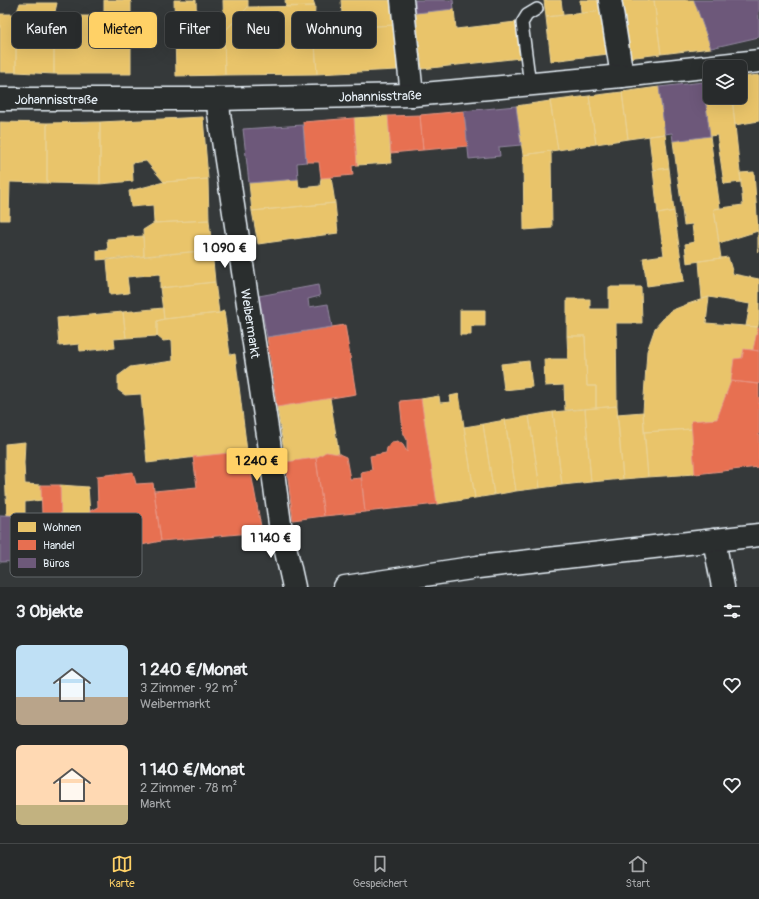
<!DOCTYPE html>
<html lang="de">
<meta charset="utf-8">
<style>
:root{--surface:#282b2c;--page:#303334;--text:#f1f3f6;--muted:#a5a7a9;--line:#444748;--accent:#ffd166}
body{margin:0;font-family:Pangolin,sans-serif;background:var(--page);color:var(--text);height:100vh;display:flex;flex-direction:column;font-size:15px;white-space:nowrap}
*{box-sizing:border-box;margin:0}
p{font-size:13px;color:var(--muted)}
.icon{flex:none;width:22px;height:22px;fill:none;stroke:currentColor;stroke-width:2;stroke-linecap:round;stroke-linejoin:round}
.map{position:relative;height:587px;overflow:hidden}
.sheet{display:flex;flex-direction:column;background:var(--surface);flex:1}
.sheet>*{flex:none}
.hud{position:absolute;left:12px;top:12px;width:400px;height:36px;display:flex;gap:8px}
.controls{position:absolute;left:703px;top:60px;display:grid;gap:8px}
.controls a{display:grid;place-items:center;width:44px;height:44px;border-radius:6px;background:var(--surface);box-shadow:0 4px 16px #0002,0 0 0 1px var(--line);font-size:20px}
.price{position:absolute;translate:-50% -34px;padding:0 9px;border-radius:4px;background:#fff;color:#222;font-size:13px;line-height:26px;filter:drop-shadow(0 1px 2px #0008)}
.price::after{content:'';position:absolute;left:50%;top:24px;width:12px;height:9px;margin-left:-6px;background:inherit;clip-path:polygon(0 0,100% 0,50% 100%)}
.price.current{background:var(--accent);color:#111}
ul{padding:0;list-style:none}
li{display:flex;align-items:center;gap:12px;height:100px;padding:0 16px}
li span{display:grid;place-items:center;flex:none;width:112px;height:80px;border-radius:6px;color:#555}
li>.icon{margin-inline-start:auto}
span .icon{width:48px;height:48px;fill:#fffc;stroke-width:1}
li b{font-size:17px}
h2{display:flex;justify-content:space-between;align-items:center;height:48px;padding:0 16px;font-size:17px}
.chip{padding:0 14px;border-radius:6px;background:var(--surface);box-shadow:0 4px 16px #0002,0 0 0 1px var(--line);font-size:14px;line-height:36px}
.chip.current{background:var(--accent);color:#111}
.tab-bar{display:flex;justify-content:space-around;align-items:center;height:56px;border-top:1px solid var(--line);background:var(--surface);font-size:11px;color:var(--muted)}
.tab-bar a{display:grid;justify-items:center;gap:2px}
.tab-bar .current{color:var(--accent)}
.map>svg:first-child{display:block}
</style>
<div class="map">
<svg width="759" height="587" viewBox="0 0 759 587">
<rect width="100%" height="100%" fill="#35393a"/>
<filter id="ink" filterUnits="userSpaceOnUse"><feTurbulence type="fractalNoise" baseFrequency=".025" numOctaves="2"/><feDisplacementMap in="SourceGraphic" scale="8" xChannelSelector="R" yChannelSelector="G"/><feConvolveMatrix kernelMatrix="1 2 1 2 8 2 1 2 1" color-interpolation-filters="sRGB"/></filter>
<g filter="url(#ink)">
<path fill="#e9c46a" stroke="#e9d295" d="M104 0H131V74H54V16H104Z
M174 0H196L197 32 175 33Z
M223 0H248V7L224 32Z
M285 0H313L315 6 286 7Z
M341 0H393L395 25 343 28Z
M544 0H561L563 15 546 17Z
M580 0H601L603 11 581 13Z
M620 0H654L661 54 627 58Z
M654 0H694L711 48 661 54Z
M20 3H57L54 16V74L16 72V14Z
M315 6 314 29 317 74 225 75 224 32 248 7Z
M454 9 456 29 516 22 520 58 422 69 416 13Z
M603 11 608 54 551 61 546 17Z
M0 14H16V72H0Z
M395 25 397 70 317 74 314 29Z
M224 32 225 75 176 76 175 33Z
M759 75V121L735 125 732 97H740V77Z
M710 81V97H732L741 182 724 184 717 135 710 136 703 82Z
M659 87 665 134 628 139 622 92Z
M622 92 628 139 596 144 589 96Z
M589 96 596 144 558 150 550 101Z
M550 101 558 150 523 155 516 106Z
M388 116 391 163 357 165 354 118Z
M203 117 208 179 164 182 146 161 132 163 133 181 100 184V122Z
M0 122 47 123V183L10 182 9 220H0Z
M100 122V184L47 183V123Z
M665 134 669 168 653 170 649 136Z
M710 136 720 208 714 209 721 258 687 263 685 244 694 242 692 224 684 225 673 141Z
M551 151 552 228 524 230 523 155Z
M669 168 674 211 658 214 653 170Z
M754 172 758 231 719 243 714 209 743 205 740 173Z
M331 177 335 203 252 211 249 183 298 179 299 188 320 186 321 178Z
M208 179 209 220 154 223 153 205 131 207 129 191 164 182Z
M335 203 338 233 258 244 252 211Z
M674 211 684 281 647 286 643 258 664 255 658 214Z
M209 220 212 250 144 256 143 230 154 223Z
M758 231H759V252H758Z
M143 236 144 256 97 260V251L108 250 107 239Z
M212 250 215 282 160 288V274L127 277 129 293 110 295 107 260Z
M728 257 733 274 759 279V320L758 327 746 326 750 304 709 297 702 299 699 261Z
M215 282 219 313 164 319 160 288Z
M609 287H641L642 323H616L617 406 596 408V386H587L585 336H567V299H590V309H609Z
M709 297 706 323 758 327 753 350 744 349 742 358 734 359 731 381 717 419 691 421 692 429 644 432 643 412 647 351 655 328 670 311 688 304Z
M163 308 164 319 157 321V336L126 338 123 312Z
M460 310H485V326H471V335H460Z
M224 311 230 355 235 354 247 451 147 463 141 394 125 395 118 390V376L130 367 173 361 172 340 163 341 157 336V321L164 319 219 313Z
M123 312 126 338 114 339 115 348 80 351 79 344 59 346 57 318Z
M567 336H585L587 386H596V408L565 410 564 385 545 386 544 359H568Z
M529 361 532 387 504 390 501 364Z
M459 394 475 498 437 504 421 399 439 396 440 403 451 402 450 396Z
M330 398 339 454 326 452 316 458 286 462 277 407Z
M617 406 623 479 591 482 585 409Z
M585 409 591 482 562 485 553 412Z
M553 412 562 485 540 488 529 416Z
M643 412 648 477 623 479 617 414Z
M529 416 540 488 516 491 505 420Z
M505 420 516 491 494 495 483 424Z
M483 424 494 495 475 498 464 427Z
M692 429 695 474 648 477 644 432Z
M25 442 24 463 25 484 41 485 42 500 25 502V516L7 515 5 472V444Z
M60 485 88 487 93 555 62 560Z"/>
<path fill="#e76f51" stroke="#e79683" d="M464 111 468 146 423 150 420 115Z
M420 115 423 150 391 153 388 116Z
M354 118 357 165 352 166 353 175 321 178 319 162H306L303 122Z
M345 325 356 394 277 407 267 337Z
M758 327 759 328V351L753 350Z
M744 349 759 351V384L731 381 734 359 742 358Z
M731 381 759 384V467L695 474 691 421 717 419Z
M421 399 437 504 365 512 361 472 372 470 370 456 386 453 387 448 392 442 398 441 403 445 407 452V440L403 432 400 401Z
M247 451 262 532 161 541 154 491 197 487 193 457Z
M326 452 339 454 346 457 350 479 361 478 365 512 324 516 316 458Z
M316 458 324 516 293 520 286 462Z
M133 472 136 484 153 483 161 541 93 555 90 511 98 507 97 476Z
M41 485H60L62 560 26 561 25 516 42 515Z"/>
<path fill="#6d597a" stroke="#9287a0" d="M415 0H453L454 9 416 13Z
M694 0H759V37L711 48Z
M703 82 710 136 673 141 672 133 665 134 659 87Z
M516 106 521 145 499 147 500 156 469 159 464 111Z
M303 125 306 162 297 163 298 179 249 183 243 129Z
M318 285 320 296 308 299 309 307 328 304 332 327 267 337 259 296Z
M0 515 25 516 26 561 0 562Z"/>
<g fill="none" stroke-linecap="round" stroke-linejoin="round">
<g stroke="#e8f1f8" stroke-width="14">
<path id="lane" d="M530 85 522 23 527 15 537 9"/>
</g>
<g stroke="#e8f1f8" stroke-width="25">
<g id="street">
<path d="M402 0 412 95"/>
<path d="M610 0 622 76"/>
<path id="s1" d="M218 99 219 114 268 435 280 524 294 587"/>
<path d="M714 540 723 587"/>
<path d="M345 587 478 567 759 535"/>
</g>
</g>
<g stroke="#e8f1f8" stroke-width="25">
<g id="secondary">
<path id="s2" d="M0 99H218L412 95 622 76 759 61"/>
</g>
</g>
<use href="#lane" stroke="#2a2d2e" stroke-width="11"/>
<use href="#street" stroke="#2a2d2e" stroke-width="22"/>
<use href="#secondary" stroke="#2a2d2e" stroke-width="22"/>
</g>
</g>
<g text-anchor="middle" stroke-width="4" stroke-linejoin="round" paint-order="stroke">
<g font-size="13" fill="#e8f1f8" stroke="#2a2d2e">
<text dy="5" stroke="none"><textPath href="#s2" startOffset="380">Johannisstraße</textPath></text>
<text dy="5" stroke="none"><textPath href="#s2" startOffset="56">Johannisstraße</textPath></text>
<text dy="5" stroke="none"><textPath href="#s1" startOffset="227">Weibermarkt</textPath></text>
</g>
</g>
<rect x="10" y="513" width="132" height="64" rx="6" fill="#2a2d2e" stroke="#63686b" stroke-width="1"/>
<rect x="18" y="522" width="18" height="10" fill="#e9c46a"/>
<rect x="18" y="540" width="18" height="10" fill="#e76f51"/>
<rect x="18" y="558" width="18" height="10" fill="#6d597a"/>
<g font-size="11" fill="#e8f1f8">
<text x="43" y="531">Wohnen</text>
<text x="43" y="549">Handel</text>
<text x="43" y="567">Büros</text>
</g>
</svg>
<div class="controls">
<a><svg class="icon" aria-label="layers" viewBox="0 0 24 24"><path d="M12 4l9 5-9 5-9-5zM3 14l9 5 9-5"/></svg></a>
</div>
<b class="price" style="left:225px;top:269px">1 090 €</b>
<b class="price current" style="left:257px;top:482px">1 240 €</b>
<b class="price" style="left:271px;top:559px">1 140 €</b>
<div class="hud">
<a class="chip">Kaufen</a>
<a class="chip current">Mieten</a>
<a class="chip">Filter</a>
<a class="chip">Neu</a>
<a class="chip">Wohnung</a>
</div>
</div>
<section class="sheet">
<h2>3 Objekte<svg class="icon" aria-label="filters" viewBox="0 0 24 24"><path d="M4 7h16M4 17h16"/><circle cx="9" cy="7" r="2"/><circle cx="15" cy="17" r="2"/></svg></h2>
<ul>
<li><span style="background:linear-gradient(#bfe0f5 65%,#b9a48a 0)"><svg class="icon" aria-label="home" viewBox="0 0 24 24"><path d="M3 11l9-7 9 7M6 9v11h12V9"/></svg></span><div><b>1 240 €/Monat</b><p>3 Zimmer · 92 m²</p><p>Weibermarkt</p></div><svg class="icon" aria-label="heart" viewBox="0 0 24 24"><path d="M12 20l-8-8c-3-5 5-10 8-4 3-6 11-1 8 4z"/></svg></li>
<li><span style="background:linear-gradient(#ffd9b3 75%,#c2b280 0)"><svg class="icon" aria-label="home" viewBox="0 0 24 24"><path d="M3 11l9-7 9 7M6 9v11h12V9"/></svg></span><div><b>1 140 €/Monat</b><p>2 Zimmer · 78 m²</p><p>Markt</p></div><svg class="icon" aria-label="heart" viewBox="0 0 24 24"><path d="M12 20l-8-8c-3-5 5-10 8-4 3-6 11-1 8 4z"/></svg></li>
</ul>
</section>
<nav class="tab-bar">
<a class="current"><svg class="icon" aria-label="map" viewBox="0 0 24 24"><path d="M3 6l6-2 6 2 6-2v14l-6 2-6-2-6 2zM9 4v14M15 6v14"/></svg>Karte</a>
<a><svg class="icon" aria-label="saved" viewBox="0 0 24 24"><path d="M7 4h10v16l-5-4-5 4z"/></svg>Gespeichert</a>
<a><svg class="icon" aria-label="home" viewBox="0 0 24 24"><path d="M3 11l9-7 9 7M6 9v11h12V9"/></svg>Start</a>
</nav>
